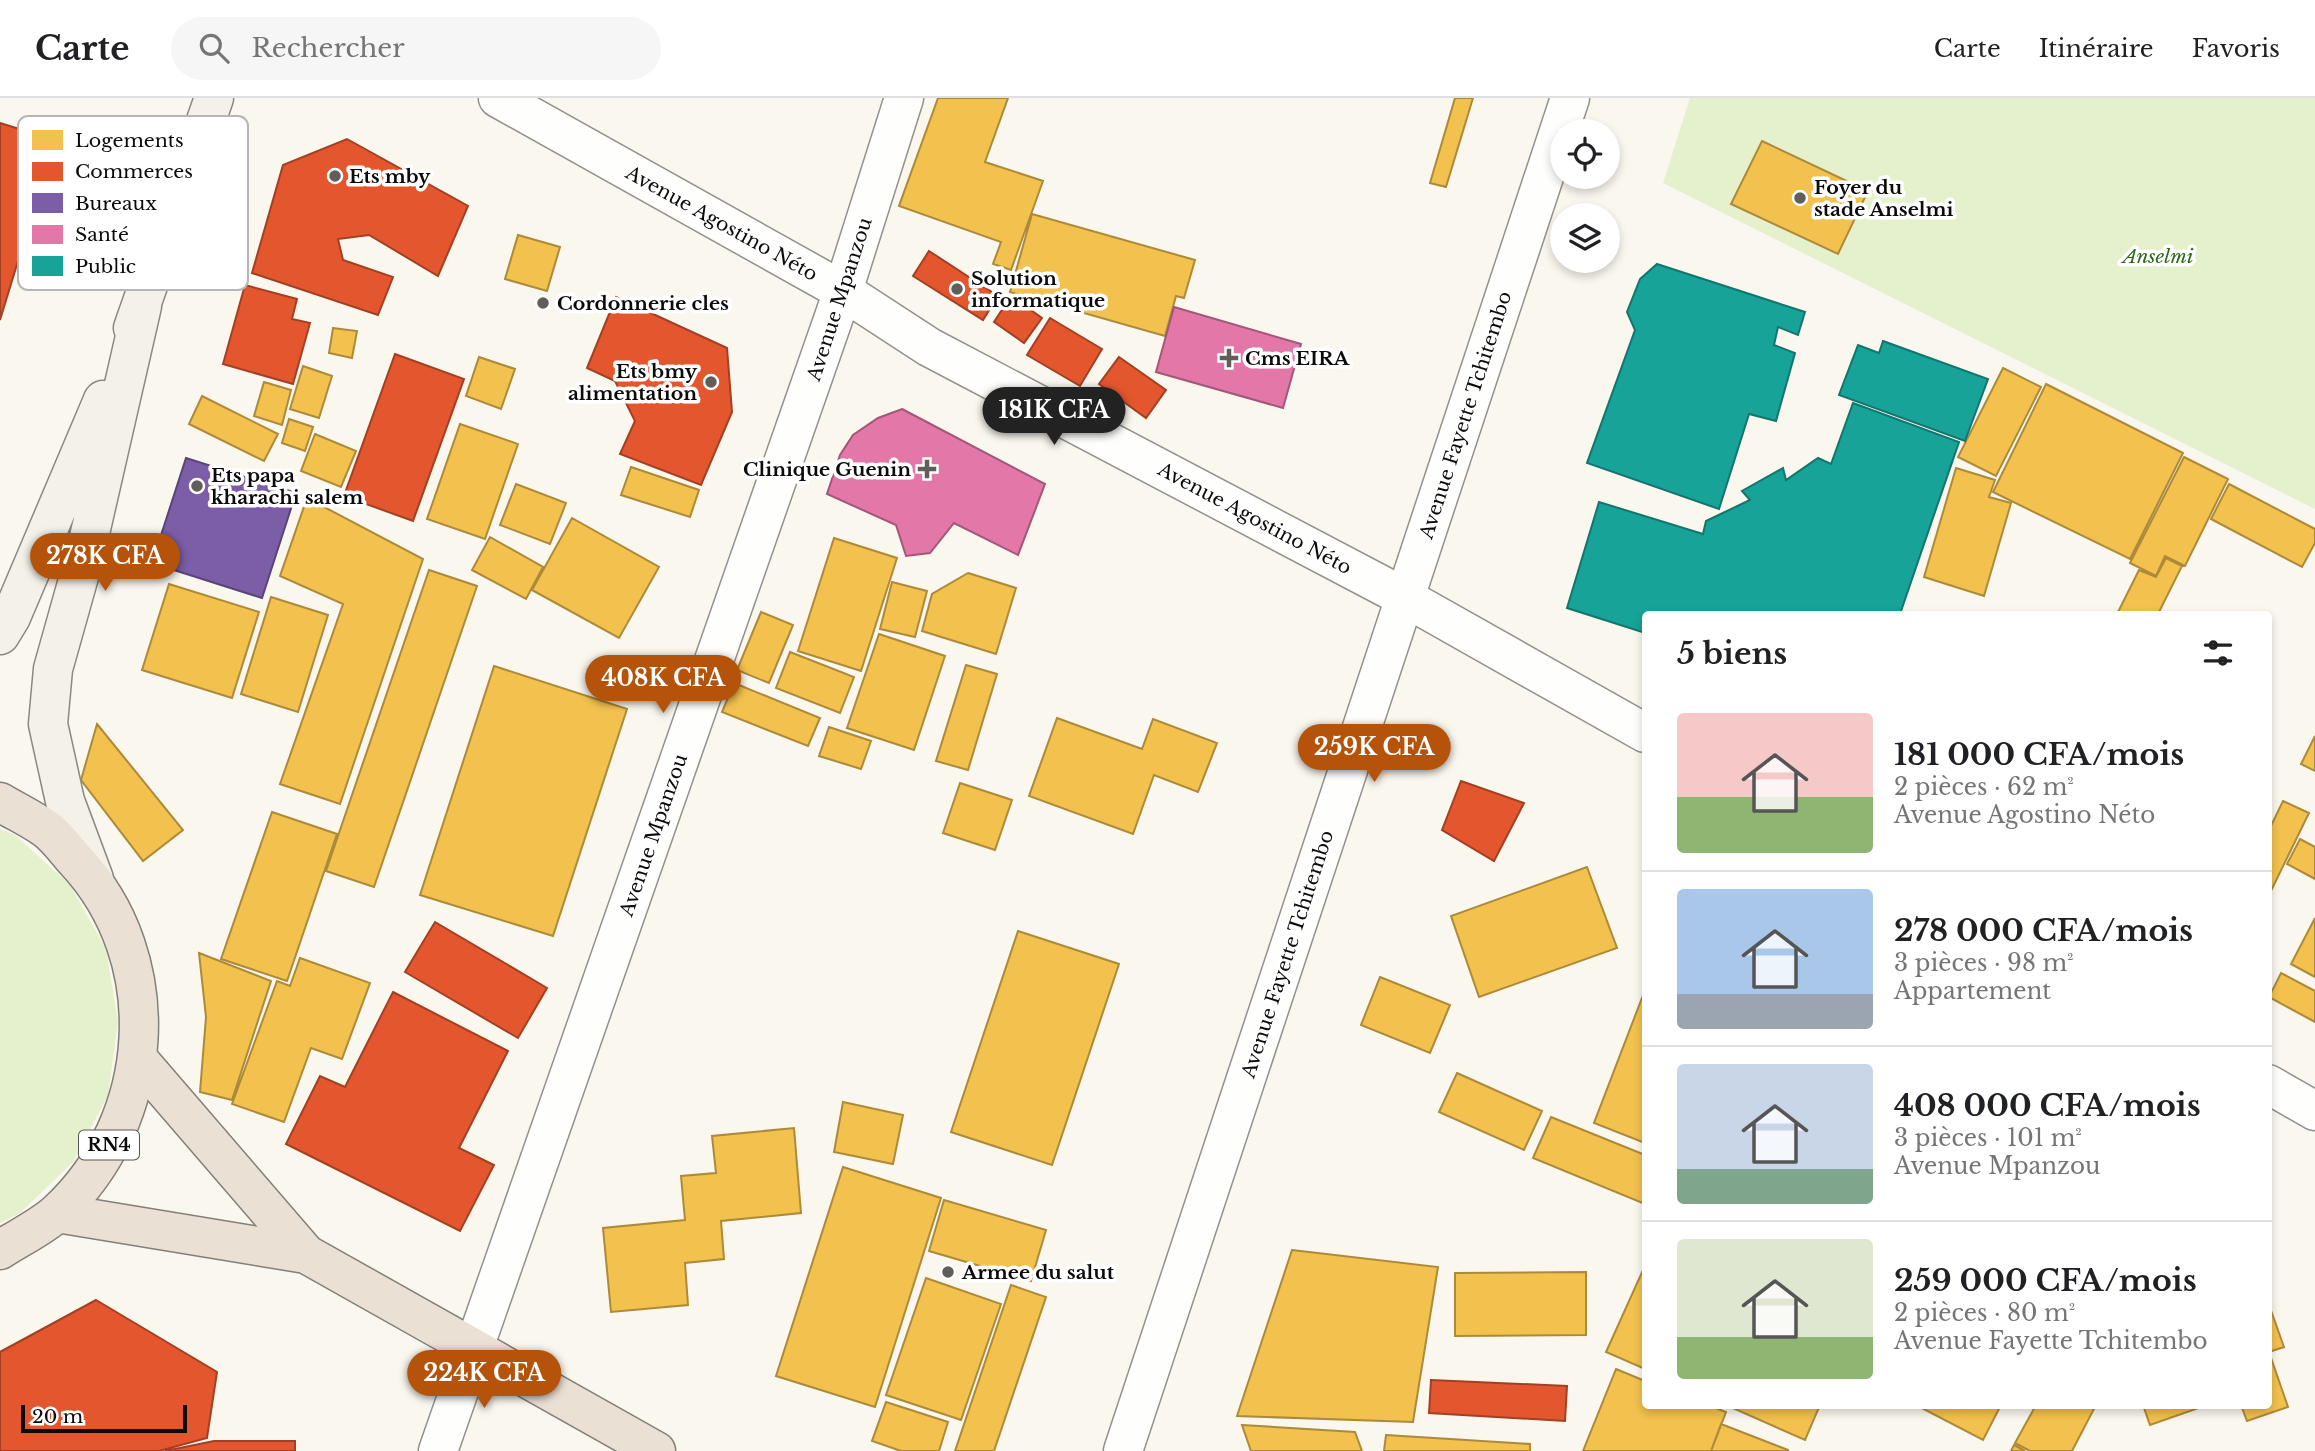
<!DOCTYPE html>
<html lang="fr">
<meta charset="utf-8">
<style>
:root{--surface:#fff;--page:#f6f6f6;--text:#202124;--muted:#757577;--line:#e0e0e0;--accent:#b45309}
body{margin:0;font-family:"Libre Baskerville",serif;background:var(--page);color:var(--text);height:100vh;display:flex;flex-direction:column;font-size:26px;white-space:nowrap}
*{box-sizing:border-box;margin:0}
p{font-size:23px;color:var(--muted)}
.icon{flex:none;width:38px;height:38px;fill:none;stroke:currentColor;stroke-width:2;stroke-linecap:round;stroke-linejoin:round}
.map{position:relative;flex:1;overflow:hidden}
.drawer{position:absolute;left:1642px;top:513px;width:630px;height:798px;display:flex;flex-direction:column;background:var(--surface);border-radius:7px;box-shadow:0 4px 10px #0003}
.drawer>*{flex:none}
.buttons{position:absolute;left:1550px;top:21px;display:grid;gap:14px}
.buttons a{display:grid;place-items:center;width:70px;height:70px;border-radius:50%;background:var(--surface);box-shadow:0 4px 10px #0003;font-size:35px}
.scale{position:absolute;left:21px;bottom:18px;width:166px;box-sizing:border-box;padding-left:7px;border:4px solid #0b0b0b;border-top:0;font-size:19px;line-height:24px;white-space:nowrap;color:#0b0b0b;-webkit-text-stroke:5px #fff;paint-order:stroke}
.price{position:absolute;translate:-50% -60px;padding:0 16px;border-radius:24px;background:var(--accent);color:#fff;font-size:23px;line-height:46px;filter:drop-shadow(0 2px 4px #0008)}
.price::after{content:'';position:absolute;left:50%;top:42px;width:21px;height:16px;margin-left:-10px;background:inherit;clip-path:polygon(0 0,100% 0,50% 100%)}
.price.selected{background:#222;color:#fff}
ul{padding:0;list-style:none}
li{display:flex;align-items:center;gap:21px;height:175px;padding:0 35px}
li+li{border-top:2px solid var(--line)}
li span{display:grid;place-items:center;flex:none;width:196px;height:140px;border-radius:7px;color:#555}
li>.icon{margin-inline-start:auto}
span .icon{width:84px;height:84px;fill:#fffc;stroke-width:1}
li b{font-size:30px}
h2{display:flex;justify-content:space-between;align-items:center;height:84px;padding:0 35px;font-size:30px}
header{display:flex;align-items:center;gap:42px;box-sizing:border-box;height:98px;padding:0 35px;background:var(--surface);border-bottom:2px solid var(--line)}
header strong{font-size:33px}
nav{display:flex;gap:38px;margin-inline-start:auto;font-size:24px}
.search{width:490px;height:63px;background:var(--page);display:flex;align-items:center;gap:18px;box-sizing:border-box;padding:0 24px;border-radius:38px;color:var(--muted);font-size:26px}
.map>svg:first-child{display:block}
</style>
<header>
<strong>Carte</strong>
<div class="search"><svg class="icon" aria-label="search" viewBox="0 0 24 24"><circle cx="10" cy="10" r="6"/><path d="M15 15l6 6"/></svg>Rechercher</div>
<nav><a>Carte</a><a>Itinéraire</a><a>Favoris</a></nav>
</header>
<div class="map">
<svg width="2315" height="1353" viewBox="0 0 2315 1353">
<rect width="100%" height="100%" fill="#faf7ee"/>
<path fill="#e5f1cc" d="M1690 0H2315V411L1663 85Z
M0 731 15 737 70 787 106 851 118 924 108 997 74 1063 20 1115 0 1125Z"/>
<path fill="#f2c14e" stroke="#ad8a3a" stroke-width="2" d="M938 0H1008L985 64 1043 83 1011 172 993 166 1001 144 899 108Z
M1455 0H1473L1446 89 1430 85Z
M1762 43 1868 93 1838 156 1731 106Z
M1032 116 1195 162 1184 200 1176 198 1165 238 1010 194Z
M518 137 560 149 547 193 505 181Z
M333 230 357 233 352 260 329 255Z
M479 259 515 271 501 311 466 298Z
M303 268 332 278 319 320 290 311Z
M2003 270 2041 289 1996 378 1958 359Z
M264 284 291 292 282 327 254 318Z
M2046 286 2183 355 2130 461 1993 394Z
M202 298 278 336 264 363 189 326Z
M289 321 313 329 305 353 282 345Z
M460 326 518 346 485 441 427 421Z
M315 336 356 353 341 389 301 373Z
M2184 359 2228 381 2185 468 2165 458 2156 478 2130 465Z
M631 369 699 392 690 419 621 397Z
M1956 370 1995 382 1989 399 2011 405 1984 498 1924 479Z
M516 386 566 405 550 446 500 427Z
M2229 386 2315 431V445L2302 469 2211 421Z
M307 400 423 461 340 706 280 686 343 506 280 478Z
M572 420 659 469 619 540 532 492Z
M490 439 543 469 526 501 472 472Z
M834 440 897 460 861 573 798 553Z
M2166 460 2182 468 2158 516H2117L2139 472 2156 479Z
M429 472 477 488 374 789 326 773Z
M968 475 1016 490 996 556 922 533 932 496Z
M892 484 927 493 915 539 880 531Z
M169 486 259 514 232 600 142 572Z
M271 499 328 517 298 614 241 596Z
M761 514 793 527 769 585 737 572Z
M879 536 945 558 914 652 847 630Z
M790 554 854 579 840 615 776 590Z
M966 567 997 576 968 672 936 663Z
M494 568 627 611 553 838 420 797Z
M734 585 820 620 808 648 722 614Z
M1057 620 1142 651 1153 621 1217 645 1198 694 1154 677 1133 736 1029 698Z
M97 626 183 732 143 763 81 682Z
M829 629 871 643 861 671 819 658Z
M2315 638V673L2301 666Z
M960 685 1012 702 995 752 943 735Z
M2283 703 2309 715 2268 799V734Z
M272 714 337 736 287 883 221 861Z
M2300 741 2315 749V781L2287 766Z
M1587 769 1617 850 1479 899 1451 818Z
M2315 820V879L2291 866Z
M1018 833 1119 866 1052 1067 951 1034Z
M199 855 271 883 232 1002 200 994 206 919Z
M300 860 370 885 342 961 311 950 284 1024 232 1006 277 883 290 888Z
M2281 875 2315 893V924L2269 899Z
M1380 879 1450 907 1430 955 1361 927Z
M1645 892V1045L1594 1025Z
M1457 975 1542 1013 1524 1052 1439 1014Z
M843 1004 903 1017 893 1066 834 1054Z
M1551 1019 1645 1057V1106L1533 1060Z
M794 1030 801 1115 721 1123 724 1161 685 1165 688 1207 611 1214 603 1130 685 1122 681 1078 716 1075 712 1038Z
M843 1069 941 1100 875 1309 776 1278Z
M944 1102 1046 1132 1031 1183 929 1153Z
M1292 1152 1438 1169 1413 1324 1237 1318Z
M1643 1172 1645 1173V1271L1606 1254Z
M1586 1174V1237L1455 1238V1175Z
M926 1180 1001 1206 961 1322 886 1297Z
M1011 1187 1046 1199 994 1353H955Z
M2268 1204 2284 1249 2269 1254 2288 1309 2247 1323 2241 1307H2268Z
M1616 1271 1645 1283V1307H1708L1726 1314 1711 1353H1583Z
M886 1304 948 1324 939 1353H901L872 1343Z
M1726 1307H1820L1805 1342Z
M1916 1307H2001L1983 1342Z
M2036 1307H2096L2072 1353H2030L2015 1345Z
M2143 1307H2207L2150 1327Z
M1721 1326 1788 1352V1353H1711Z
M1242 1327 1355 1334 1362 1353H1251Z
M1386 1337 1530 1346V1353H1384Z
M2014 1347 2025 1353H2011Z"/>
<path fill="#e4572e" stroke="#a34024" stroke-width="2" d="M0 25 55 42 0 222Z
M347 41 468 108 438 178 369 137 338 141 343 162 393 179 378 217 252 175 283 67Z
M929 153 998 198 983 222 913 178Z
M245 187 297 201 292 221 310 225 293 286 223 266Z
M1011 198 1042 220 1024 245 994 224Z
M616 199 727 250 732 314 701 387 620 356 635 323 615 283 587 270Z
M1050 220 1102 251 1080 288 1027 257Z
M395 256 464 281 413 423 344 398Z
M1119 259 1166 292 1146 320 1099 286Z
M1461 683 1524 705 1494 763 1442 732Z
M435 824 547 890 518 940 405 874Z
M393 894 508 953 459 1050 494 1067 460 1133 286 1046 320 978 345 989Z
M96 1202 217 1274 207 1340 159 1353H0V1254Z
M1431 1282 1567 1288 1565 1323 1429 1315Z
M214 1343H295V1353H165Z"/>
<path fill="#7b5ea7" stroke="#594578" stroke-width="2" d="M186 360 296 395 262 500 152 465Z"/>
<path fill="#e377a8" stroke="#a25779" stroke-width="2" d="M1174 209 1301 246 1283 310 1156 274Z
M902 311 1045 386 1018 457 954 425 930 455 906 458 896 427 827 396 840 357 853 337 878 320Z"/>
<path fill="#17a398" stroke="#13756e" stroke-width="2" d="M1657 166 1805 214 1798 237 1778 229 1774 247 1795 255 1776 323 1749 316 1719 411 1587 365 1635 232 1627 214 1640 181Z
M1883 243 1988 281 1965 343 1839 297 1858 247 1879 255Z
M1853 305 1959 344 1900 516H1645V535L1567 510 1599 404 1703 436 1706 423 1750 402 1742 393 1783 370 1786 382 1818 360 1831 366Z"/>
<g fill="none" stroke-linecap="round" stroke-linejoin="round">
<g stroke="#93918d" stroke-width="41">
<path id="minor" d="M498 0 843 193 929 249 1404 499 1645 635
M2268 986 2315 1013
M438 1353 843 193 904 0"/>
</g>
<g stroke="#93918d" stroke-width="41">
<path id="tertiary" d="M1123 1353 1570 0"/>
</g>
<g stroke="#898884" stroke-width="41">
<path id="secondary" d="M133 230 214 0
M0 537 11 519 103 302
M94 781 65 703 48 626 53 571 85 457 142 208"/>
</g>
<g stroke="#807f7a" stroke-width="41">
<path id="trunk" d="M0 704C15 713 32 721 46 731 57 739 66 752 75 762 168 861 157 1022 58 1114 42 1129 18 1140 0 1152
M138 961 306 1156 656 1353
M57 1115 306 1156"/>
</g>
<use href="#minor" stroke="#fefefc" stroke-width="38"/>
<use href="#tertiary" stroke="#fefefc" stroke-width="38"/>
<use href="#secondary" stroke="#f4f2e8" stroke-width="38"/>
<use href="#trunk" stroke="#ebe0d4" stroke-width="38"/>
</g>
<g fill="#5f5e5a" stroke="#fff" stroke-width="2.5">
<circle cx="335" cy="78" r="7"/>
<circle cx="1800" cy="100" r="7"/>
<circle cx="957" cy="191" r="7"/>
<circle cx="543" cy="205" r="7"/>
<path d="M1225.5 249.5h7v7h7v7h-7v7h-7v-7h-7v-7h7z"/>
<circle cx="711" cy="284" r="7"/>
<path d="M923.5 360.5h7v7h7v7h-7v7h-7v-7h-7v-7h7z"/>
<circle cx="197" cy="388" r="7"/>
<circle cx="948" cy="1174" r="7"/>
</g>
<g text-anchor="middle" stroke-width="7" stroke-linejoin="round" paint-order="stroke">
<rect fill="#fff" stroke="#545454" stroke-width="2" x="79" y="1032.5" width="60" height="29" rx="5"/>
<g font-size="18" font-weight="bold" fill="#0b0b0b">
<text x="109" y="1053">RN4</text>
</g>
<g font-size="19" font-weight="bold" fill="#0b0b0b" stroke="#fff" text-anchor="start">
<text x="349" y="85">Ets mby</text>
<text x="1814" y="96">Foyer du<tspan x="1814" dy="22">stade Anselmi</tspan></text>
<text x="971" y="187">Solution<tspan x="971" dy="22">informatique</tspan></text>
<text x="557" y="212">Cordonnerie cles</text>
<text x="1245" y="267">Cms EIRA</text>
<text x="697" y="280" text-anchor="end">Ets bmy<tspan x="697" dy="22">alimentation</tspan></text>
<text x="911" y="378" text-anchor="end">Clinique Guenin</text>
<text x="211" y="384">Ets papa<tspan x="211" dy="22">kharachi salem</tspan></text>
<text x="962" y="1181">Armee du salut</text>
</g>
<g font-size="19" fill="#0b0b0b" stroke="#fff">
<text transform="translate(722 125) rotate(29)" y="7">Avenue Agostino Néto</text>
<text transform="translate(839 201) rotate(-72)" y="7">Avenue Mpanzou</text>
<text transform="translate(1465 317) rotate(-72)" y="7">Avenue Fayette Tchitembo</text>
<text transform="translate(1255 420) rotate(28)" y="7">Avenue Agostino Néto</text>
<text transform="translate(653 737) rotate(-71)" y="7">Avenue Mpanzou</text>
<text transform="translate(1287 856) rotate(-72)" y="7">Avenue Fayette Tchitembo</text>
</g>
<g font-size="19" font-style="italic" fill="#2e6718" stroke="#fff">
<text x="2158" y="165">Anselmi</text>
</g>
</g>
<rect x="18" y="18" width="230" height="174" rx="10" fill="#fff" stroke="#b6b6b6" stroke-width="2"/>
<rect x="32" y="32" width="31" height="20" fill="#f2c14e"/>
<rect x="32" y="64" width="31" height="19" fill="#e4572e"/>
<rect x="32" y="95" width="31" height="20" fill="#7b5ea7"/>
<rect x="32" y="127" width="31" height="19" fill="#e377a8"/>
<rect x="32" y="158" width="31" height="20" fill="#17a398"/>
<g font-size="19" fill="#0b0b0b">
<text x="75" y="49">Logements</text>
<text x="75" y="80">Commerces</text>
<text x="75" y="112">Bureaux</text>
<text x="75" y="143">Santé</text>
<text x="75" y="175">Public</text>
</g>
</svg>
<div class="buttons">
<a><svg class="icon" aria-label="locate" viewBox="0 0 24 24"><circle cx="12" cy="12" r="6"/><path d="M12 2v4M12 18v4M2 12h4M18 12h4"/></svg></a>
<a><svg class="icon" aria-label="layers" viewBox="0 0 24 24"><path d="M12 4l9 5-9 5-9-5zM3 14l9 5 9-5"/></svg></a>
</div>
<div class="scale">20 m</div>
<b class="price selected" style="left:1054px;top:349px">181K CFA</b>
<b class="price" style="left:105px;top:495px">278K CFA</b>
<b class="price" style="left:663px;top:617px">408K CFA</b>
<b class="price" style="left:1374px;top:686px">259K CFA</b>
<b class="price" style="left:484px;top:1312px">224K CFA</b>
<section class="drawer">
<h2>5 biens<svg class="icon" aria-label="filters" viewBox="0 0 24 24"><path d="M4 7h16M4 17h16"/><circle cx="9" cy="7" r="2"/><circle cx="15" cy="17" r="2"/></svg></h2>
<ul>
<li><span style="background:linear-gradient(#f6c9c9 60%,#8fb573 0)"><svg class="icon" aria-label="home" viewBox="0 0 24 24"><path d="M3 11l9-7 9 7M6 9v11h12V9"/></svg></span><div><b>181 000 CFA/mois</b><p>2 pièces · 62 m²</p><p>Avenue Agostino Néto</p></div></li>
<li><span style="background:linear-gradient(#a9c7e8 75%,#9aa5b1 0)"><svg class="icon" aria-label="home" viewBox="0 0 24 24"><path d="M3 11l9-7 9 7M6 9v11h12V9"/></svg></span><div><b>278 000 CFA/mois</b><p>3 pièces · 98 m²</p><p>Appartement</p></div></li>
<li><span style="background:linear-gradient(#c9d6e8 75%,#7fa58c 0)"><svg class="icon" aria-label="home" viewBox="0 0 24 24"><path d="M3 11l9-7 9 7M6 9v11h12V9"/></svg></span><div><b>408 000 CFA/mois</b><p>3 pièces · 101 m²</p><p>Avenue Mpanzou</p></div></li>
<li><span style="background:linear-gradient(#dfe7d0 70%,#8fb573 0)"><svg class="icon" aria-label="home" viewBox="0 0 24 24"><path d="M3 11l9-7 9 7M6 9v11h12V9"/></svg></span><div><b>259 000 CFA/mois</b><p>2 pièces · 80 m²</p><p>Avenue Fayette Tchitembo</p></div></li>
</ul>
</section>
</div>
